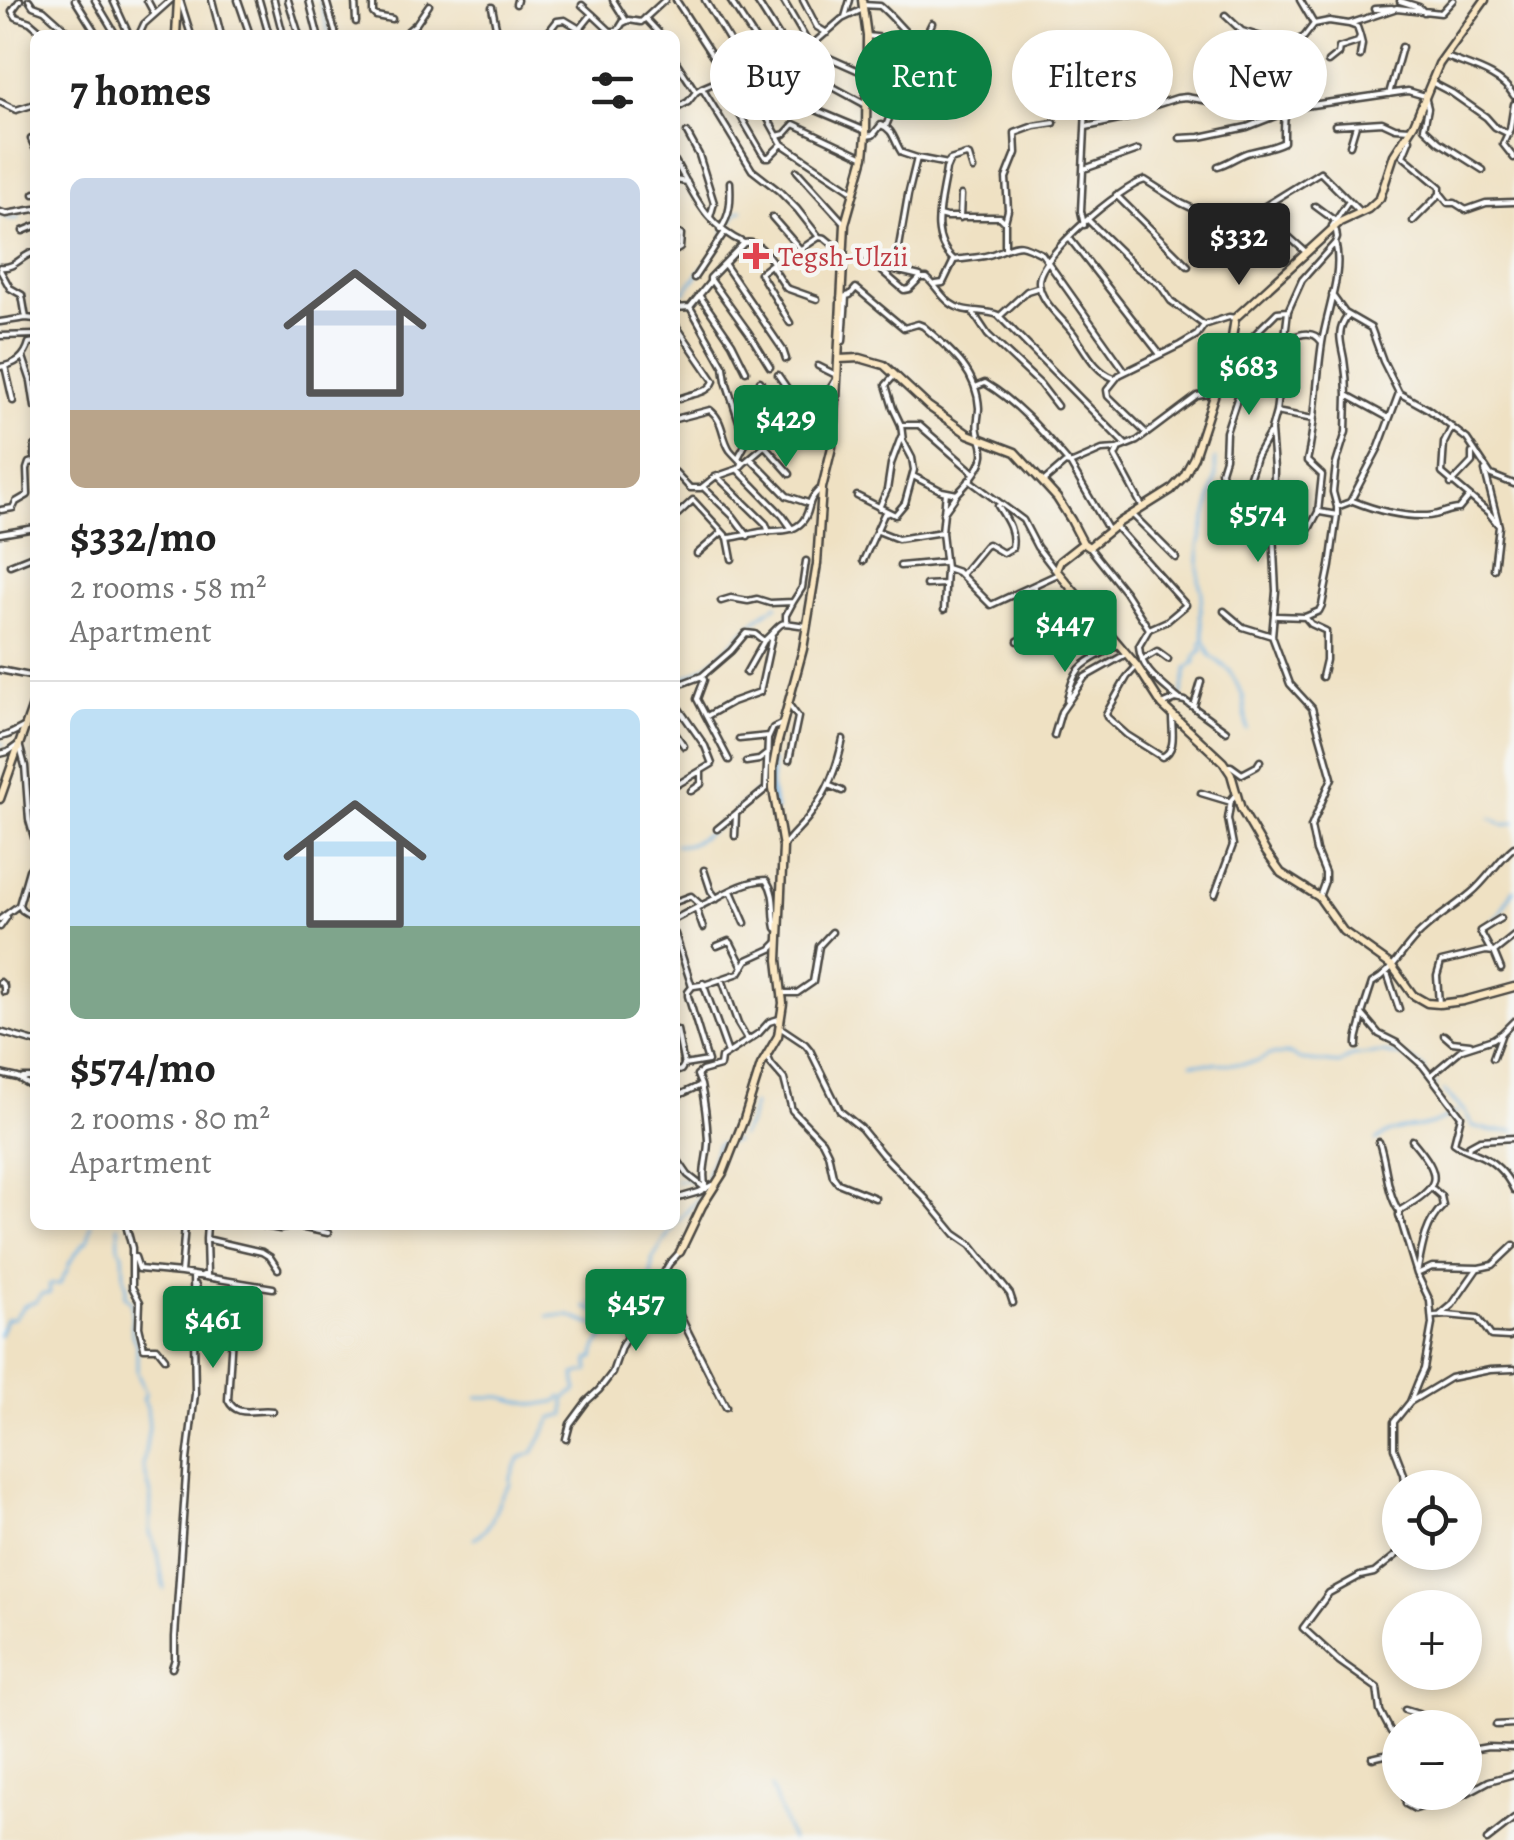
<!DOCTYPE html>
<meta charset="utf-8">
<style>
:root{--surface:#fff;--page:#f6f6f6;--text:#222;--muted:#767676;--line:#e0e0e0;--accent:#0b8043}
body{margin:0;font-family:Alegreya,serif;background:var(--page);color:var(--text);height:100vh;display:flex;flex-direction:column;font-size:38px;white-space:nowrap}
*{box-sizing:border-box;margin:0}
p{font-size:32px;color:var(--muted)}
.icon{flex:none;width:55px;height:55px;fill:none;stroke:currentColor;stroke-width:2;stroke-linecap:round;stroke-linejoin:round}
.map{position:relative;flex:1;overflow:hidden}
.side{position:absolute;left:30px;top:30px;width:650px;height:1200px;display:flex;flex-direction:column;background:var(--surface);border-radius:15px;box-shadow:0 5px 15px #0003}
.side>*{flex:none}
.banner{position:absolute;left:710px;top:30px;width:652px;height:90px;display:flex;gap:20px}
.controls{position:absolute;left:1382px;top:1470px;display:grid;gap:20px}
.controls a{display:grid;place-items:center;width:100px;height:100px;border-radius:50%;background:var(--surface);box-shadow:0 5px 15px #0003;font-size:50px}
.price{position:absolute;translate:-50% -85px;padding:0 22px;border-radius:10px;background:var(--accent);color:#fff;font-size:32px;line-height:65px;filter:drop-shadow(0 2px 5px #0008)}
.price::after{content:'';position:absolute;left:50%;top:60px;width:30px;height:22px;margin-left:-15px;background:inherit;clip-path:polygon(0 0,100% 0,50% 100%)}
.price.active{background:#222;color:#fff}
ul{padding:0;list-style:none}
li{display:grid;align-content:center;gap:20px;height:530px;padding:0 40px}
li+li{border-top:2px solid var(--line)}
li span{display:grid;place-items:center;height:310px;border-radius:15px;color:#555}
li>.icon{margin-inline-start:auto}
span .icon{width:180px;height:180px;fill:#fffc;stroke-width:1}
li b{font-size:42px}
h2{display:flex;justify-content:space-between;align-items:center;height:120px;padding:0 40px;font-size:42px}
.pill{padding:0 35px;border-radius:45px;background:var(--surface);box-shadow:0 5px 15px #0003;font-size:35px;line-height:90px}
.pill.active{background:var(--accent);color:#fff}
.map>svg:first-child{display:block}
</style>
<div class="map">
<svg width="1514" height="1840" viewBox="0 0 1514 1840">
<rect width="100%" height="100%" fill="#f6f6f2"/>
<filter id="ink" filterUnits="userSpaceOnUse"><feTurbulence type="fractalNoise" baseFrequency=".01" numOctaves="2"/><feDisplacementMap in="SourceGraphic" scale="20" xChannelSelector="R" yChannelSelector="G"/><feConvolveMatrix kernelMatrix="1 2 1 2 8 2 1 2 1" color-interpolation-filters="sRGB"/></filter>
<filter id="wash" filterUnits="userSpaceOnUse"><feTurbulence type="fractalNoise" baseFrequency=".0048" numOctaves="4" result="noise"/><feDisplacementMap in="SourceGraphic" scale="40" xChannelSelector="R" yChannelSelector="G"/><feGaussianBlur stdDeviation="2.25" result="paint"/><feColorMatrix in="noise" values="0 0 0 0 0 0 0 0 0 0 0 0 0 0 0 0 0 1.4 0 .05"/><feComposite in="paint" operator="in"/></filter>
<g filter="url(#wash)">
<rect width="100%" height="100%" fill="#efe1c3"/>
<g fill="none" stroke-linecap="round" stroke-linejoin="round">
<path stroke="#6eb3e4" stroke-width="2.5" d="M320 0 329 35
M1 214 10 219 20 218
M724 233 737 213 743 210
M675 295 685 291 705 265
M1215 459 1216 477 1199 547V582L1202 591 1200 615 1204 639 1210 655 1230 671 1243 696 1247 729
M675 680C720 670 739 626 777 605
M1181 697 1187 669 1195 662V657L1203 649 1201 644 1204 639
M0 743 3 744
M735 812 763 786 764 779 769 776
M1491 818 1504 825 1514 823
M675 845C694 848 710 830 726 820
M1489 924 1498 916 1514 889
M1192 1063 1242 1064 1259 1061 1269 1055 1290 1054 1300 1060 1339 1064 1352 1056 1382 1053 1406 1057 1424 1068 1426 1081 1436 1086
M1443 1090 1465 1112 1473 1126 1492 1131H1514
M740 1136 749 1122 753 1104
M1376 1141C1391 1126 1414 1130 1432 1124 1440 1121 1449 1116 1456 1113
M675 1181 689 1179 701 1187
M676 1223 708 1188 707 1174 717 1145 735 1141
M118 1225 119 1248 123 1254 124 1279 127 1286 125 1296 131 1301 132 1335 137 1346V1372L146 1394 143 1398 147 1407 149 1426 143 1465 151 1495 150 1533 158 1553 164 1589
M591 1303 602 1308 622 1305 629 1320
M585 1307 608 1317 627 1310 630 1303
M548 1316H570L590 1324 611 1326 616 1332
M0 1335 6 1319 14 1318 24 1306 35 1302 42 1294H48L50 1292 49 1285 60 1284C61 1279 64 1276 67 1271 69 1269 68 1266 69 1264 74 1255 81 1246 88 1240L91 1225
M477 1397H502L535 1405 559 1401 562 1397
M474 1539C500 1522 492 1502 510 1485V1479L520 1458 533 1453 552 1419 565 1415V1398L577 1390 575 1375 589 1371 588 1359 594 1358C595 1337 616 1330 632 1321L633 1312 629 1298 645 1293C650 1278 653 1275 652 1260L674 1225
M771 1787 791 1840"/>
<path stroke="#6eb3e4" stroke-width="6" d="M771 763 769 784 774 810"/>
</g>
</g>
<g filter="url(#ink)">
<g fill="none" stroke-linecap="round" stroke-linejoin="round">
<g stroke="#484642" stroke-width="9">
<path id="street" d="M20 0 12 11 16 17 30 22 45 35
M29 0 33 6 44 10 72 35
M75 0 97 35
M95 0 116 35
M113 0 129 35
M147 0 154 13
M180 0 191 35
M212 0 221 35
M238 0 250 35
M259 0 269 35
M274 0 283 35
M288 0 299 35
M309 0 318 35
M326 0 336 35
M355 0 356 22
M373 0V13L376 16 392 19
M613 0 625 19 615 35
M676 0 724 74 723 86 761 151 765 157H769L782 144
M705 0 749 73
M730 0 772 65
M756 0 792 57
M783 0 810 46
M803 0 817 27 827 33
M1400 1 1419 7 1424 12
M516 4 517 0
M582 5 592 14
M862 5 880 6C905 27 907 44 944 52
M492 7 496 27 503 35
M1374 9 1392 8
M1225 15 1242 31 1287 45
M845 17 850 0
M645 18 661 35
M623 23 629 20 641 22 665 0
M1314 24 1329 21 1349 24 1397 8 1441 13 1453 0
M139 35 144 24 171 0
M403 35 416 24 429 5
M546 35 557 21 565 20 580 29
M581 35 580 29 592 14 610 31H617
M867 36 894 39C909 75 914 72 951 76
M1360 36 1362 44 1360 56
M921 45 932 23
M823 55 868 75
M1444 56C1467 66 1501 73 1514 96
M675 60 696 92 702 88 752 170 779 191 797 209 819 237 825 238 842 252
M1328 62 1338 54 1339 48 1358 42 1360 36 1357 27 1349 24
M770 66V74L787 106 791 108 804 105 866 131
M744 76 782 144 854 192
M1431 82 1452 93 1486 117 1495 127 1509 134
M702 88 723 79H738L792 57 813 44 842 19 863 9
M1389 94 1402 47
M0 102 16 110 35 104
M1514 104 1510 129 1503 144 1514 158
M796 107 811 75 868 106
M675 109 688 102 696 92
M1335 125 1382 122 1395 128 1410 129
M886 126 904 82
M1086 127 1128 118 1149 107 1177 98 1186 97 1220 103 1232 101 1248 87 1263 63 1276 51 1304 37 1314 24 1300 0
M687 133 699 155 714 203 710 217
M1407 134 1410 139 1403 156 1440 187V194L1413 221
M777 136 785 134 794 124 864 157
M866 136 873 135 881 125C894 129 894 142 902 153L917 158 948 164
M1180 138 1200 137 1247 127 1298 107 1408 91 1425 96 1428 108 1424 128 1439 142 1483 170
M31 139 35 148
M1350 145 1356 125
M675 161C695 196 706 226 744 243
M1218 166C1229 163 1240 154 1250 152 1262 149 1272 148 1284 142 1284 106 1284 105 1312 81
M1084 169 1138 150
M797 171 845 224
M675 180 687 182
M1440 193 1448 203H1455L1466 210 1486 203 1514 202
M34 194 35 193
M1116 195 1188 266
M1315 206 1334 220
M1259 210 1307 253
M0 212 6 214 35 209
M939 215 946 217H1000L1005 222V248
M772 217 800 249
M960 218 961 195
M1088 220 1137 268 1160 285 1171 301 1204 325
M1005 222 1008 210 1006 178 1016 153 1015 133 1034 126 1054 123
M1084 225 1081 211 1087 88
M1332 226 1349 201
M720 230C731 214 731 201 730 182
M23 231 35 226
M1070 239 1159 353
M675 251 680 248 681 234
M843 258 876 266 904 290 909 289 920 278H927C936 286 941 296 950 303 964 314 982 309 998 315L1126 445
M954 260C927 236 942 200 946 169L950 160 966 155 969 156 973 169
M725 265 783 350 786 359
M0 267C16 269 21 255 35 252
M881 268 895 270 908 195 917 158
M0 270 10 288 22 295 26 318
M895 270 920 276
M694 278 724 233
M711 280 749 333 770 367
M936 284 943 283 954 260C967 258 984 258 995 253 1020 244 1016 241 1042 254L1125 371
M699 295 732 343 746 371
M1332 295 1345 313 1371 328 1383 361 1399 393 1428 409 1467 439 1491 475 1514 484
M840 298 850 295 856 288 904 328 918 324 923 326C949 349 977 370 979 408 979 416 976 424 978 431 979 439 984 446 983 455 981 469 967 484 957 494L942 491 913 476
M690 307 724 367 726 381 746 443 738 458
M675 308 690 307 710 282V278L744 243C759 240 767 255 776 266L819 237
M972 311 988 335 1040 384 1057 406
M1001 315 1027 291 1040 287
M1347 317C1336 332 1341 342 1344 359 1346 371 1347 384 1347 395L1389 418
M0 322 26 318 35 319
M790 323 760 273 773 263 771 265 786 288 817 299
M675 324 714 381C709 394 691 393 679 399
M0 336 35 335
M1285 336 1292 338C1302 333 1314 331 1321 341
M843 341 846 297
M23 357 31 381 35 407
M5 366 13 401
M818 366 836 375
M1244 366 1245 375 1226 432 1225 458 1221 471 1222 477 1238 485 1247 486 1256 457 1269 434
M0 367C16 364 25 358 29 343L35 342
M778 375 802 410
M1114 378C1094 371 1085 349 1073 333 1063 319 1038 300 1039 281 1040 255 1120 187 1145 180L1181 203 1202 213 1227 215 1257 211 1320 172 1360 212
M760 381 784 422
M1220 386 1244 366C1243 339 1260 330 1277 312L1288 311
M975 387 985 383C1019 403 1045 435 1070 464L1102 450 1117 449 1137 441 1197 396 1215 393
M749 397 769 441
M1276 412 1313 419
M792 416 820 438
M675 419 710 410C724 421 721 436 730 450 734 455 739 459 743 464L738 469 715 477 701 488H690L675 472
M902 425H919L974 473
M1452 427 1444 443 1442 473 1488 512 1499 526
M1146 433 1108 396 1107 390 1119 375 1180 345 1197 335 1204 325 1229 317 1235 318
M35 446V458
M765 446 790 474
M1118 450 1115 456 1143 508
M751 459 787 496 808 503
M744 463 777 435 788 418 802 410 819 406 837 378
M738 470 782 515 792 529
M1485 471 1499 526 1494 569
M719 478 766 524 769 532
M969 480 1023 520 1037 547 1054 569
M1250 480 1254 492V520
M1043 482 1065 463 1070 464 1108 529
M1451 484 1472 462V453
M704 488 733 516 748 536
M857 496 895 515 905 503 914 470 912 458 903 441 901 425 893 408 886 385 894 376
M1353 501C1375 510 1403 517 1427 516 1438 516 1448 509 1459 509L1469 497
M1337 507 1333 492 1336 464 1346 432 1347 395
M879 508 887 490 891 464 901 437
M1 510 13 508 16 502 28 495 27 469 29 463 35 462
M675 512 678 514 693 500 728 538C739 537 749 534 760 532 776 529 795 535 805 518 812 505 806 503 819 490
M1320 512 1337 515V507L1350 502 1379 447 1399 393
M943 514 958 493
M1132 514 1176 558
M1309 529 1318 512 1322 475 1307 461C1316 423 1316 382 1322 343 1326 314 1344 271 1335 243
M878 531 898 539 942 532
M0 534 35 528
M728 538 732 559
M1089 547 1125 592 1149 629 1167 621 1186 605 1117 528
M697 554 722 532
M863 561 884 514 888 513
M10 565 35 555
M900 566 943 562
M946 568 958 572 991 605 1058 574
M961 575 985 546 988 544 1003 553 1012 548C1015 531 1007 520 998 506
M926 585 945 584
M721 601 731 598 748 601 757 599 770 603 793 602 786 615V621
M793 602 802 588 806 561
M944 610 946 568 942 532 946 492
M1224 611 1243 627 1272 636
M1277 616 1305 617 1311 624 1326 631V660L1322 677
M1305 617 1319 611 1322 605 1330 566 1337 515
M1149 629 1139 646C1140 670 1162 684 1179 699
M1018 641C1040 629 1038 627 1030 605L1035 594V585
M1142 660 1157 651 1168 659
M1137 666 1127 677 1106 714 1107 717 1127 735 1162 757C1177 750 1172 732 1172 717
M0 670 35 677
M746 673 764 641
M702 676 704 680 697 699 729 760
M675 686 702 676 731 651 746 633 755 634 764 641C788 619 774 622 807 626
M1067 700C1075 661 1087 663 1117 645
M675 703 705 746 712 764 675 786
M789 705 798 717 789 760
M1162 705 1176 699 1185 701 1226 731
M1194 706 1201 682
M707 716 732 702 760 692 772 636
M675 733 684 746
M1054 736 1061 712 1085 677 1126 654
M0 737C14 735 22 725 35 723
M739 739 769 736
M0 754 8 752 19 744 25 766 29 820 35 841
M746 762 759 760 768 753
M1225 766H1231L1242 774 1257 766 1260 761
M828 785 842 791
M691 791 701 784V772
M1201 793 1231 802
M717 829 766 789 768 739 773 728 783 723
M735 836 736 814
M783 847C791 834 802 827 810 815 828 791 837 768 843 739
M1514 847C1498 860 1487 880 1471 893 1452 909 1432 920 1415 938 1399 955 1392 972 1372 983L1362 1014 1379 1034 1397 1043 1423 1066 1461 1116 1454 1143C1462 1149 1468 1150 1477 1154 1494 1161 1506 1173 1514 1190
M704 870 711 891 717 899
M731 891 745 923
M1215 894 1233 845 1228 819 1231 800 1236 794
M1319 897 1325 881V873L1316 851 1311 827 1332 778 1312 708 1290 684 1272 636 1276 591 1273 532 1274 469 1271 430 1276 412 1288 311 1302 280 1335 243 1337 238 1336 231
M675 902 691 896 702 906
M19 905 29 870 35 862
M0 919 19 905 22 910 35 918
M675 919 696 908
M0 927 7 917
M703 928 696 908C719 898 741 881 766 880 777 895 772 911 776 928L779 930
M675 934 692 987 688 992V996L708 1061 684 1065 681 1070 675 1072
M717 946 729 941 731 943 743 967
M1491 951 1480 931 1501 918
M1494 952 1501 969
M1388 976 1399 1009
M722 979 738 1024 747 1039
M0 982 4 986V992
M703 983 728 1053
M694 986 707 984 739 973 747 960 771 949 779 941
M783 993H797L813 982 819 946 832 932
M1439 1004 1437 976 1441 962 1486 951 1494 952 1514 936
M781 1028 805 1044 810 1050 840 1111 861 1128 882 1154 926 1199 955 1234 971 1245 1010 1294 1013 1303
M677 1030 684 1065
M0 1032 35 1042
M1444 1035 1452 1042 1470 1044
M1357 1046C1356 1034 1362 1028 1362 1017
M767 1055 771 1064 784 1079 792 1110 822 1141 828 1153 833 1176 838 1183 875 1198
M1493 1058 1502 1033 1514 1021
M0 1074 18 1078 35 1088
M1431 1075 1462 1049 1493 1039 1502 1033
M23 1078H35
M701 1085C705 1103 707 1122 708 1141 708 1157 701 1172 706 1189
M675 1097 701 1085 697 1075 702 1071 720 1066 721 1058 759 1033 769 1022 779 1019
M1379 1142C1387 1165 1386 1191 1399 1211
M1468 1150 1469 1146 1480 1140 1514 1138
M675 1156 688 1175 706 1189
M675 1199 699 1192 712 1185
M126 1225 132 1248
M185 1225 181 1273 273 1288
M207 1225 206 1239 262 1252 270 1257 278 1269
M259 1225 280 1229 295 1226 328 1233
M132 1249V1287L140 1302 139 1327 144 1348H157L165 1358
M135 1257 139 1269 181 1273
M1418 1269C1422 1246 1426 1222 1443 1206L1441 1196 1433 1189
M1417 1274 1432 1267 1479 1268 1493 1265 1514 1245
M203 1275H207L206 1239
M196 1285 200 1301 216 1329 232 1334 228 1400C237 1419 256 1408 273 1411
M649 1299 662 1295 671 1298 726 1407
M1440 1315 1452 1305 1477 1269
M1434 1316 1447 1315 1478 1318 1491 1336 1509 1337 1514 1335
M232 1334 236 1332 254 1336
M1410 1402 1450 1378 1490 1370 1514 1369
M566 1439 570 1424 587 1401 599 1390 612 1373 621 1347 669 1264 679 1253
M1406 1488 1404 1474 1394 1448V1422L1410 1402 1418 1382 1424 1369 1432 1324 1430 1301 1417 1274 1399 1215V1211C1440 1186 1445 1179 1412 1140
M172 1668 175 1659V1637L187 1460 195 1394 193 1275
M1405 1710 1441 1721 1443 1728
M1496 1725 1514 1724
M1400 1735 1391 1732 1380 1711 1377 1688 1339 1661 1303 1628 1329 1593 1360 1576 1374 1573 1400 1552
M1465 1751 1488 1747 1514 1748
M1372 1758 1389 1754 1395 1747 1400 1746
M1405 1792 1406 1804 1415 1809 1465 1794 1489 1781 1514 1774
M1487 1840 1514 1819"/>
</g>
<g stroke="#484642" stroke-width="11">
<path id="secondary" d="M176 35 178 0
M839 359 860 358 884 365 928 406 968 434 1015 452 1057 498 1071 520 1083 543 1089 547 1120 522 1171 490 1184 476 1194 457 1215 393 1228 364 1235 318 1340 222 1368 209 1380 198 1394 155 1414 124 1439 64 1485 0
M1083 543 1060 561 1056 570 1137 666 1162 705 1223 762 1231 774 1241 809 1266 852 1281 873 1319 897 1343 931 1392 966 1413 995 1427 1003 1439 1004 1463 1001 1514 987
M0 799 35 699
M680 1252 702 1206 723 1173 744 1119 761 1065 778 1036 783 1003 778 960 783 847 773 789V767L777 745 803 649 817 564 822 488 832 447 835 420 845 224 864 157 866 136 867 36 862 0"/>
</g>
<use href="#street" stroke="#fff" stroke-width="4"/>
<use href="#secondary" stroke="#fae7c3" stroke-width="6"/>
</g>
</g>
<path fill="#e0444e" stroke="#f6f6f2" stroke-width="4" d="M751 241h10v10h10v10h-10v10h-10v-10h-10v-10h10z"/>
<g text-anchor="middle" stroke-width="9" stroke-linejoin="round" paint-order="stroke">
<g font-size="28" fill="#be3a42" stroke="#f6f6f2" text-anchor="start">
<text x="778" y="266">Tegsh-Ulzii</text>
</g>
</g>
</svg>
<div class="controls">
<a><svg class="icon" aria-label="locate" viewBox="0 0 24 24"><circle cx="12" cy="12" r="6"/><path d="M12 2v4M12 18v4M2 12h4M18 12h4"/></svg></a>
<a>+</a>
<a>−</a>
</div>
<b class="price active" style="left:1239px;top:288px">$332</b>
<b class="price" style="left:1249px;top:418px">$683</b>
<b class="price" style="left:786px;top:470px">$429</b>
<b class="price" style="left:1258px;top:565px">$574</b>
<b class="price" style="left:1065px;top:675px">$447</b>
<b class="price" style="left:636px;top:1354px">$457</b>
<b class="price" style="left:213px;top:1371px">$461</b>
<div class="banner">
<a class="pill">Buy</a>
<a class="pill active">Rent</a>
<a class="pill">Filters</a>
<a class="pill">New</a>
</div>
<section class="side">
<h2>7 homes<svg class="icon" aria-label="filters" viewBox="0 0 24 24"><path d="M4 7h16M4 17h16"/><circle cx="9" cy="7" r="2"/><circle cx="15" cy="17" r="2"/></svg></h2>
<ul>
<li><span style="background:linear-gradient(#c9d6e8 75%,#b9a48a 0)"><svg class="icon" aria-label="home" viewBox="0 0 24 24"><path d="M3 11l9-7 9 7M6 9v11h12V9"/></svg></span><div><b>$332/mo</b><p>2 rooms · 58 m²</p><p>Apartment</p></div></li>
<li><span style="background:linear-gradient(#bfe0f5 70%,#7fa58c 0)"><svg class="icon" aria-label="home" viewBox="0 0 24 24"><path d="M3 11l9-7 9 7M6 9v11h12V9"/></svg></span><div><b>$574/mo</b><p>2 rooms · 80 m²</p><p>Apartment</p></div></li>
</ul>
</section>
</div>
